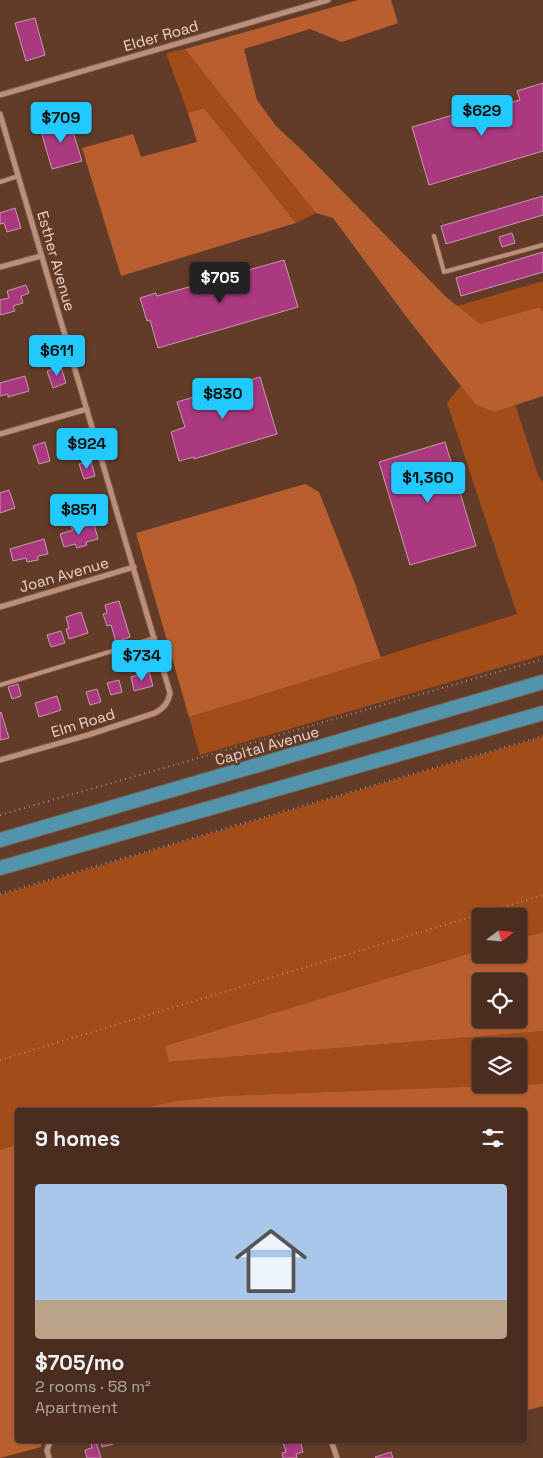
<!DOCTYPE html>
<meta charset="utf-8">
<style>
:root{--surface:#4a2d1f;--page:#513528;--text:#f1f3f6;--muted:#b2a8a4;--line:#61493d;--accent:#22c9fe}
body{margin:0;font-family:"Space Grotesk",sans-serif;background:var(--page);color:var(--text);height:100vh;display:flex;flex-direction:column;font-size:19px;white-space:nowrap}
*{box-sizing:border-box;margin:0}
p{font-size:16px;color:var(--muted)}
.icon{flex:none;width:28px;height:28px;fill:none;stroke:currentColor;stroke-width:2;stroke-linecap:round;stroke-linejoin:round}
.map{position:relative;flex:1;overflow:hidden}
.sheet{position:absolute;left:15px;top:1108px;width:512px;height:335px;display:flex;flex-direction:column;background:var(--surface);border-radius:5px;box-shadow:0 1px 4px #0004,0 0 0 1px var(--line)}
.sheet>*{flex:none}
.needle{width:32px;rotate:74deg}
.buttons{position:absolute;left:472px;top:908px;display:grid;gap:10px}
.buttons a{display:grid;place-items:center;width:55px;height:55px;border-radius:5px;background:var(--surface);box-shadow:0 1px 4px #0004,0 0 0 1px var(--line);font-size:25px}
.price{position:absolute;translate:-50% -42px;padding:0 11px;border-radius:5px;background:var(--accent);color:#111;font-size:16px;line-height:32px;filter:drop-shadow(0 1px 2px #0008)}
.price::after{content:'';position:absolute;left:50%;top:30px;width:15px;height:11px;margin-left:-8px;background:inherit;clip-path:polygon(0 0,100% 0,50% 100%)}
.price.active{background:#222;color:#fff}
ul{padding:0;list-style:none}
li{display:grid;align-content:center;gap:10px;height:265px;padding:0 20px}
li+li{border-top:1px solid var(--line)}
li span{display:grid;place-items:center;height:155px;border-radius:5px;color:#555}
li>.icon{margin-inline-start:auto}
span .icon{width:90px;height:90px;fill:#fffc;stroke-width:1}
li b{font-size:21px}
h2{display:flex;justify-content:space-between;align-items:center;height:60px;padding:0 20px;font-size:21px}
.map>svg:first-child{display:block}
</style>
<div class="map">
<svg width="543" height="1458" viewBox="0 0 543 1458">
<rect width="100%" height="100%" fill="#633c29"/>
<path fill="#a24c1a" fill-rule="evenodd" d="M185 49 224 99 316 213 296 223 204 108 188 113 166 53Z
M543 281V312L538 307 480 325 457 306Z
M461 385 476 405 494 412 515 404 538 475 543 482V655L200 755 189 717 517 614 447 403Z
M543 737V932L519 939V916H481V950L165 1046 170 1062 543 1031V1084L223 1096 175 1101 134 1110H18L17 1144 0 1150V895ZM481 1046H519V1084H481Z"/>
<path fill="#b95f2f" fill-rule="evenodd" d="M358 0H391L398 23 342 42 310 29 244 49 257 100 276 126 305 153 445 296 480 324 539 307 543 312V396L494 412 476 405 408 319 333 218 316 213 224 99 185 49Z
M204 108 296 223 121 276 82 148 133 134 141 157 197 142 188 113Z
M305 484 319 492 354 581 381 658 189 717 136 533Z
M543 932V1031L169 1062 165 1046 481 950V954H519V939ZM519 981V1019H481V981Z
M543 1084V1406L525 1411V1110H135L175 1101 223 1096Z
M17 1144 18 1440H41V1447L0 1458V1150Z"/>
<path fill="#aa397f" stroke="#c799b1" d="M35 18 45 55 26 61 15 23Z
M543 83V151L429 185 412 127 504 100 505 104 520 100 517 91Z
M69 119 82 161 52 169 40 128Z
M543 196V215L446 244 441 226Z
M15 208 21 228 7 232 4 223 0 224V213Z
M512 233 515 243 502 247 499 237Z
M543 252V272L461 296 456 278Z
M284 260 298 307 158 348 150 320 147 321 140 298 156 293 157 296Z
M26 285 29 293 21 296 23 303 13 306 15 311 0 315V300L9 298 7 291Z
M61 367 66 383 53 388 47 371Z
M25 376 29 391 8 397V394L0 396V383Z
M260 377 277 434 194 459V457L179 461 171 432 185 427 177 402Z
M45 442 50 461 39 464 33 446Z
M445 442 476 546 410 565 379 462Z
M91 461 95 476 84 479 79 464Z
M9 490 15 508 0 513V493Z
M82 523 83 527 94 524 98 539 86 542 87 545 77 548 75 544 64 547 60 534 73 530 71 527Z
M44 539 48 554 38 556V560L27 562 26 558 13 561 10 549Z
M119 601 130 637 116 642 111 625 107 626 103 614 107 613 105 605Z
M81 612 88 633 69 639 66 629 69 628 66 617Z
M61 631 65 643 51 647 47 635Z
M149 672 153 686 134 691 131 677Z
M119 680 122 692 111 695 107 683Z
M18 684 21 696 12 699 8 687Z
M97 689 101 702 90 705 86 692Z
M57 696 61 710 39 717 35 703Z
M1 712 9 738 0 740V713Z
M90 1440H112L113 1444 102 1447 101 1441 96 1442 101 1458H87L85 1450 92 1448Z
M282 1440H300L303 1452 296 1454 297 1458H283L282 1453 286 1452Z
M391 1452 393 1458H376L375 1457Z"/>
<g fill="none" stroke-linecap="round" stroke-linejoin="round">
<g stroke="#7b5b4a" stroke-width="5.5">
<path id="service" d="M0 182 18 176
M434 236 444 272 543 245
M0 685 155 638"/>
</g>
<g stroke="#7b5b4a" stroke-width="7">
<path id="minor" d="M0 95 328 0
M0 114 170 693C168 703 164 708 155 713L88 735 0 760
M0 267 41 256
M0 434 87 409
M0 607 134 567
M331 1440 337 1458
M49 1458 47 1450 51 1440"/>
</g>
<g stroke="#7b5b4a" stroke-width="16">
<path id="trunk" d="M0 840 543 682
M0 868 543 713"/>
</g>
<path stroke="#a9897a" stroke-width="2" stroke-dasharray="1 4" stroke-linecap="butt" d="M0 815 543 659
M0 894 543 736
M0 1060 543 895"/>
<use href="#service" stroke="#bd8f7a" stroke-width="4"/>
<use href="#minor" stroke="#bd8f7a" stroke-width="5"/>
<use href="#trunk" stroke="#5194ab" stroke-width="14"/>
</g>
<g text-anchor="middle" stroke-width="5" stroke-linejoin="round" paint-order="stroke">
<g font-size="15" fill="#ecd3c8" stroke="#633c29">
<text transform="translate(161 36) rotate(-16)" y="5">Elder Road</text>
<text transform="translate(56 261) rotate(74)" y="5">Esther Avenue</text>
<text transform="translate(64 575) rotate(-16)" y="5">Joan Avenue</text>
<text transform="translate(83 723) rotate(-17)" y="5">Elm Road</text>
<text transform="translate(267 746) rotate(-16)" y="5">Capital Avenue</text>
</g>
</g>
</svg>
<div class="buttons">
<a><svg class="needle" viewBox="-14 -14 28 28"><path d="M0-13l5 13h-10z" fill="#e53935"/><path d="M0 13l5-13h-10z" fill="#b2a8a4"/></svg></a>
<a><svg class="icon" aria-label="locate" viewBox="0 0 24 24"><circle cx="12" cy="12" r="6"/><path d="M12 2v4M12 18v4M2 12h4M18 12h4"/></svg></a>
<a><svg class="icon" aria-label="layers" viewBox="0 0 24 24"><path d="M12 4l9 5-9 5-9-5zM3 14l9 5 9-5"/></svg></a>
</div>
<b class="price" style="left:482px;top:137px">$629</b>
<b class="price" style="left:61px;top:144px">$709</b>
<b class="price active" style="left:220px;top:304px">$705</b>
<b class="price" style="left:57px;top:377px">$611</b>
<b class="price" style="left:223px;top:420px">$830</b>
<b class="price" style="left:87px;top:470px">$924</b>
<b class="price" style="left:428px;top:504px">$1,360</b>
<b class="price" style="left:79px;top:536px">$851</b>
<b class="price" style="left:142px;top:682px">$734</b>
<section class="sheet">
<h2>9 homes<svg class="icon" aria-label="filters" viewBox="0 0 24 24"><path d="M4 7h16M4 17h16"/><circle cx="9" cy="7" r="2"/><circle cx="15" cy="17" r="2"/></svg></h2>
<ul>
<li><span style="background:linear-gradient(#a9c7e8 75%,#b9a48a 0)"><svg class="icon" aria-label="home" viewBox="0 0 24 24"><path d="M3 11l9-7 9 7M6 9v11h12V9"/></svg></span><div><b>$705/mo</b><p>2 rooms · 58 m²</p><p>Apartment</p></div></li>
</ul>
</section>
</div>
